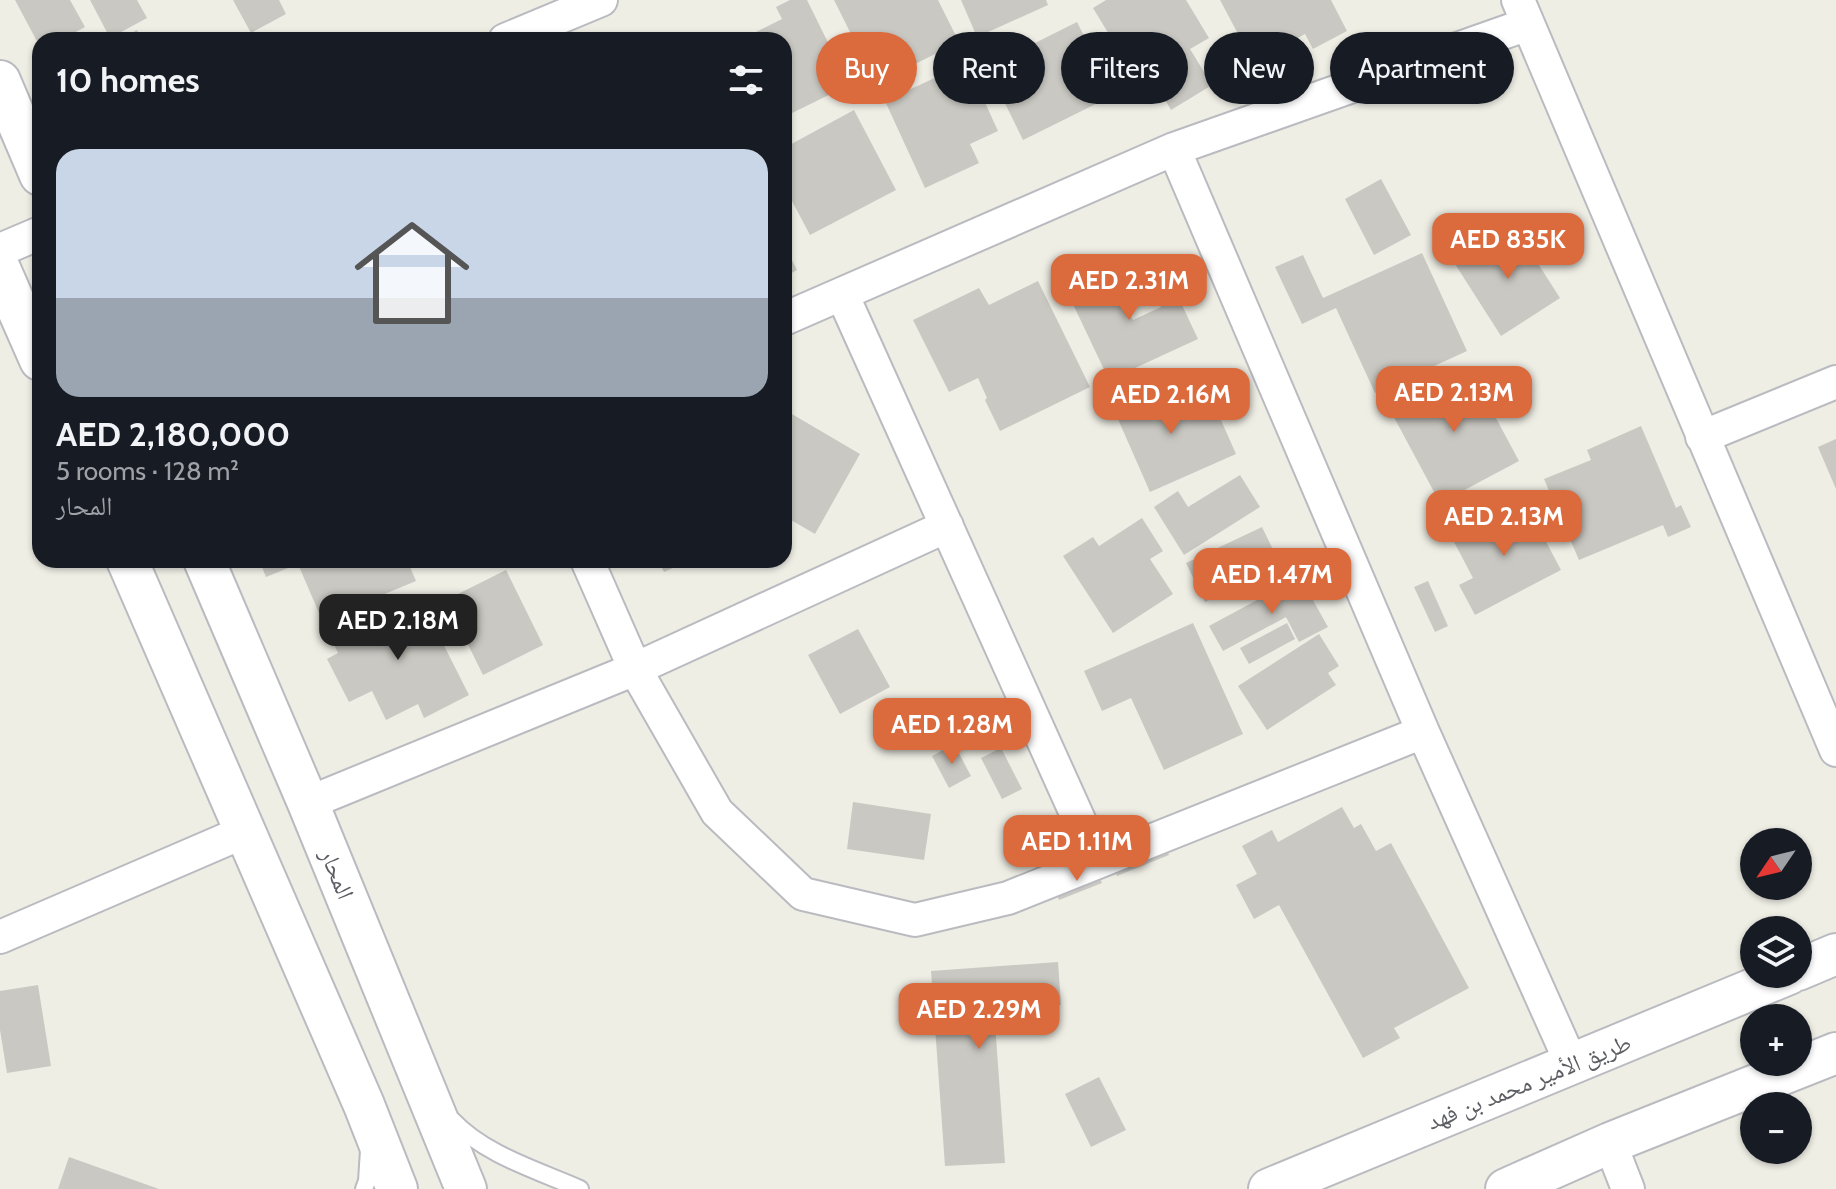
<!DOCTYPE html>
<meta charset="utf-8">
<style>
:root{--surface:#171b24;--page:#242831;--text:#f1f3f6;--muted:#9ea1a6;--accent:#db6b3d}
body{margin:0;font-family:Cabin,"Noto Naskh Arabic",sans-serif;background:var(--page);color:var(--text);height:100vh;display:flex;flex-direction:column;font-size:30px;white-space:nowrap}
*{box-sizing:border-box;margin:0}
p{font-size:26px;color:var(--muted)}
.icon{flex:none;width:44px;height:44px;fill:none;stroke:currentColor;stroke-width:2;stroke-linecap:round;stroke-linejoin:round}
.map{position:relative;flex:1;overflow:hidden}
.details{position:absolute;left:32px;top:32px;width:760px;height:536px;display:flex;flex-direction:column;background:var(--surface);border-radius:24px;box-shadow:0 2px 6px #0004}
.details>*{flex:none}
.banner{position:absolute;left:816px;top:32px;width:760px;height:72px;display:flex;gap:16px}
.needle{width:52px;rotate:235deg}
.controls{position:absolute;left:1740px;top:828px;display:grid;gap:16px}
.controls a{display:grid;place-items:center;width:72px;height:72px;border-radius:50%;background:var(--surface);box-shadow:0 2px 6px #0004;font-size:40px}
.price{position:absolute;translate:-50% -68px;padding:0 18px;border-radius:16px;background:var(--accent);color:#fff;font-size:26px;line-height:52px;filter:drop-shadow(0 2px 4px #0008)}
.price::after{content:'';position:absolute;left:50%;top:48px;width:24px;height:18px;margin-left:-12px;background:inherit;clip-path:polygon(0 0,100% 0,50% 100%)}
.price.selected{background:#222;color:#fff}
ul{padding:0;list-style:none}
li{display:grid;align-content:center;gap:16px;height:424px;padding:0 24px}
li span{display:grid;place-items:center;height:248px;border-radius:24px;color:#555}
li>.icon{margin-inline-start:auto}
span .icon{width:144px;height:144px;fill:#fffc;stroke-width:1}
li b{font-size:34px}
h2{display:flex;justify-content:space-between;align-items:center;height:96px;padding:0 24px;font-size:34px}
.pill{padding:0 28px;border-radius:36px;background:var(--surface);box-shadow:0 2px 6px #0004;font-size:28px;line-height:72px}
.pill.selected{background:var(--accent);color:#fff}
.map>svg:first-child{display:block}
</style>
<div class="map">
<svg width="1836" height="1189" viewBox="0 0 1836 1189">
<rect width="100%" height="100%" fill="#eeeee5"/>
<path fill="#c9c8c2" d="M15 0H70L85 27 61 40H40V47Z
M90 0H137L147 18 110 38Z
M233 0H279L286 14 251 33Z
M790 0H807L849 85 784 117V40H740L782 19 776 7Z
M834 0H938L959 42 893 75 880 50 863 58Z
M961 0H1046L1048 5 977 37Z
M1106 0H1186L1209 38 1190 49 1212 85 1171 110 1153 79 1141 87 1093 8Z
M1220 0H1331L1347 31 1313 49 1305 34 1253 62Z
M1077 22 1114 95 1023 140 987 67Z
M137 30 142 40H118Z
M967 63 998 131 970 144 979 163 925 188 885 101Z
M854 110 896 190 810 235 784 186V148Z
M1381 179 1411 235 1374 255 1345 199Z
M1514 226 1560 298 1501 336 1455 264Z
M784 244 797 270 784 277Z
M1422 253 1467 351 1375 393 1336 308 1302 324 1275 267 1303 255 1323 298Z
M1096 265 1108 290 1116 286 1133 320 1161 307 1147 277 1165 269 1198 339 1109 380 1062 281Z
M1038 281 1090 387 1000 431 985 400 987 398 978 378 949 392 913 320 979 288 989 305Z
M1468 366 1519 461 1440 503 1389 408Z
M1141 386 1149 402 1180 389 1190 411 1213 402 1236 454 1150 492 1110 401Z
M785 410 860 454 815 534 784 516Z
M1641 426 1676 508 1681 505 1691 527 1668 537 1663 525 1579 560 1544 479 1591 460 1587 450Z
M1836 439V489L1818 447Z
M1240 475 1260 507 1184 555 1154 507 1178 491 1188 507Z
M1525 502 1561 570 1475 615 1459 585 1473 578 1453 540Z
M1142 518 1163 551 1150 559 1173 594 1113 633 1063 556 1093 537 1099 546Z
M1262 527 1281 566 1205 602 1186 563Z
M259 560H407L416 581 322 620 298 564 266 577Z
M658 560H690L664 572Z
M506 570 543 645 483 675 446 600Z
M1300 577 1328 627 1299 642 1286 617 1223 651 1209 626Z
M1428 581 1448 626 1435 632 1414 587Z
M418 594 469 695 424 718 418 704 386 720 372 691 349 702 327 659 338 653 331 638Z
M1193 623 1243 734 1164 770 1131 698 1102 711 1084 671Z
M1287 623 1295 639 1249 664 1240 648Z
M858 629 890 687 840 714 808 655Z
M1319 634 1339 666 1328 673 1336 685 1267 730 1238 686Z
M954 744 971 776 949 788 932 756Z
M1001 748 1022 789 1002 799 981 758Z
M853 802 931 814 924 860 847 849Z
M1342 807 1354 828 1361 824 1376 851 1391 843 1469 988 1394 1028 1400 1038 1363 1058 1279 905 1254 919 1236 885 1257 874 1242 846 1272 830 1278 842Z
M1162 838 1169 855 1117 876 1110 859Z
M1095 866 1102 883 1059 900 1053 882Z
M1058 962 1061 1005 994 1009 1005 1163 945 1166 931 971Z
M38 985 51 1066 7 1073 0 1030V991Z
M1099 1077 1126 1130 1091 1147 1065 1094Z
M69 1157 159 1189H58Z"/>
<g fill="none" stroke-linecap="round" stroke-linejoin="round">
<g stroke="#babbc0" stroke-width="20">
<path id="service" d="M452 1120C485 1155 537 1170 580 1189
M364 1189 367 1181 369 1150"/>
</g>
<g stroke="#babbc0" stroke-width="36">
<path id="minor" d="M1518 0 1836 750
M505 40 601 0
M1174 149 1423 732 1572 1065
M0 250 40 233
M842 294 1098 862
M784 319 1174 149 1528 24
M1702 437 1836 382
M587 560 635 669 717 812 803 894 915 920 1008 898 1423 732
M308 803 635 669 947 526
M0 937 246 831
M1610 1143 1628 1189"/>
</g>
<g stroke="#babbc0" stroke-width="44">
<path id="tertiary" d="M0 81 40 175
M0 269 40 360
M127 560 364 1105 397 1189
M204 560 308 803 466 1189
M1798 970 1836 954
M1269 1189 1789 974
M1506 1189 1610 1143 1836 1053"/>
</g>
<use href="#service" stroke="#fff" stroke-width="16"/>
<use href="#minor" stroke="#fff" stroke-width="32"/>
<use href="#tertiary" stroke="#fff" stroke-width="40"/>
</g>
<g text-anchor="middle" stroke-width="6" stroke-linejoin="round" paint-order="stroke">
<g font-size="24" fill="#5d5e64" stroke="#fff">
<text transform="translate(337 874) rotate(68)" y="8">المحار</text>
<text transform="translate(1529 1082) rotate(-22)" y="8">طريق الأمير محمد بن فهد</text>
</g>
</g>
</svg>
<div class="controls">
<a><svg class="needle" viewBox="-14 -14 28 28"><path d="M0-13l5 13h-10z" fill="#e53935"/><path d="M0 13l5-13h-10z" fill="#9ea1a6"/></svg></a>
<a><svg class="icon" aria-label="layers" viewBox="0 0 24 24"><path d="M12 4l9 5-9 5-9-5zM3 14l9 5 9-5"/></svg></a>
<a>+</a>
<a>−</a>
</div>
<b class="price" style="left:1508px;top:281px">AED 835K</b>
<b class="price" style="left:1129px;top:322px">AED 2.31M</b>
<b class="price" style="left:1454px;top:434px">AED 2.13M</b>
<b class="price" style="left:1171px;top:436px">AED 2.16M</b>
<b class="price" style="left:1504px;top:558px">AED 2.13M</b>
<b class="price" style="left:1272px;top:616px">AED 1.47M</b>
<b class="price selected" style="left:398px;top:662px">AED 2.18M</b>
<b class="price" style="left:952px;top:766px">AED 1.28M</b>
<b class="price" style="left:1077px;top:883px">AED 1.11M</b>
<b class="price" style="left:979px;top:1051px">AED 2.29M</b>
<div class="banner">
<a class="pill selected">Buy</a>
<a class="pill">Rent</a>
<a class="pill">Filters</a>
<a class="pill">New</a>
<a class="pill">Apartment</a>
</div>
<section class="details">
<h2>10 homes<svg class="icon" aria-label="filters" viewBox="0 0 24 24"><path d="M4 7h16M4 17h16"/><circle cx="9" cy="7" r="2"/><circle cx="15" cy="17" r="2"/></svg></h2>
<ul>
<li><span style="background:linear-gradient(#c9d6e8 60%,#9aa5b1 0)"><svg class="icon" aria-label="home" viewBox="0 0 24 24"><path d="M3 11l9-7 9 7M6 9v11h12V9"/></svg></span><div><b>AED 2,180,000</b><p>5 rooms · 128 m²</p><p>المحار</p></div></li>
</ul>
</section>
</div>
